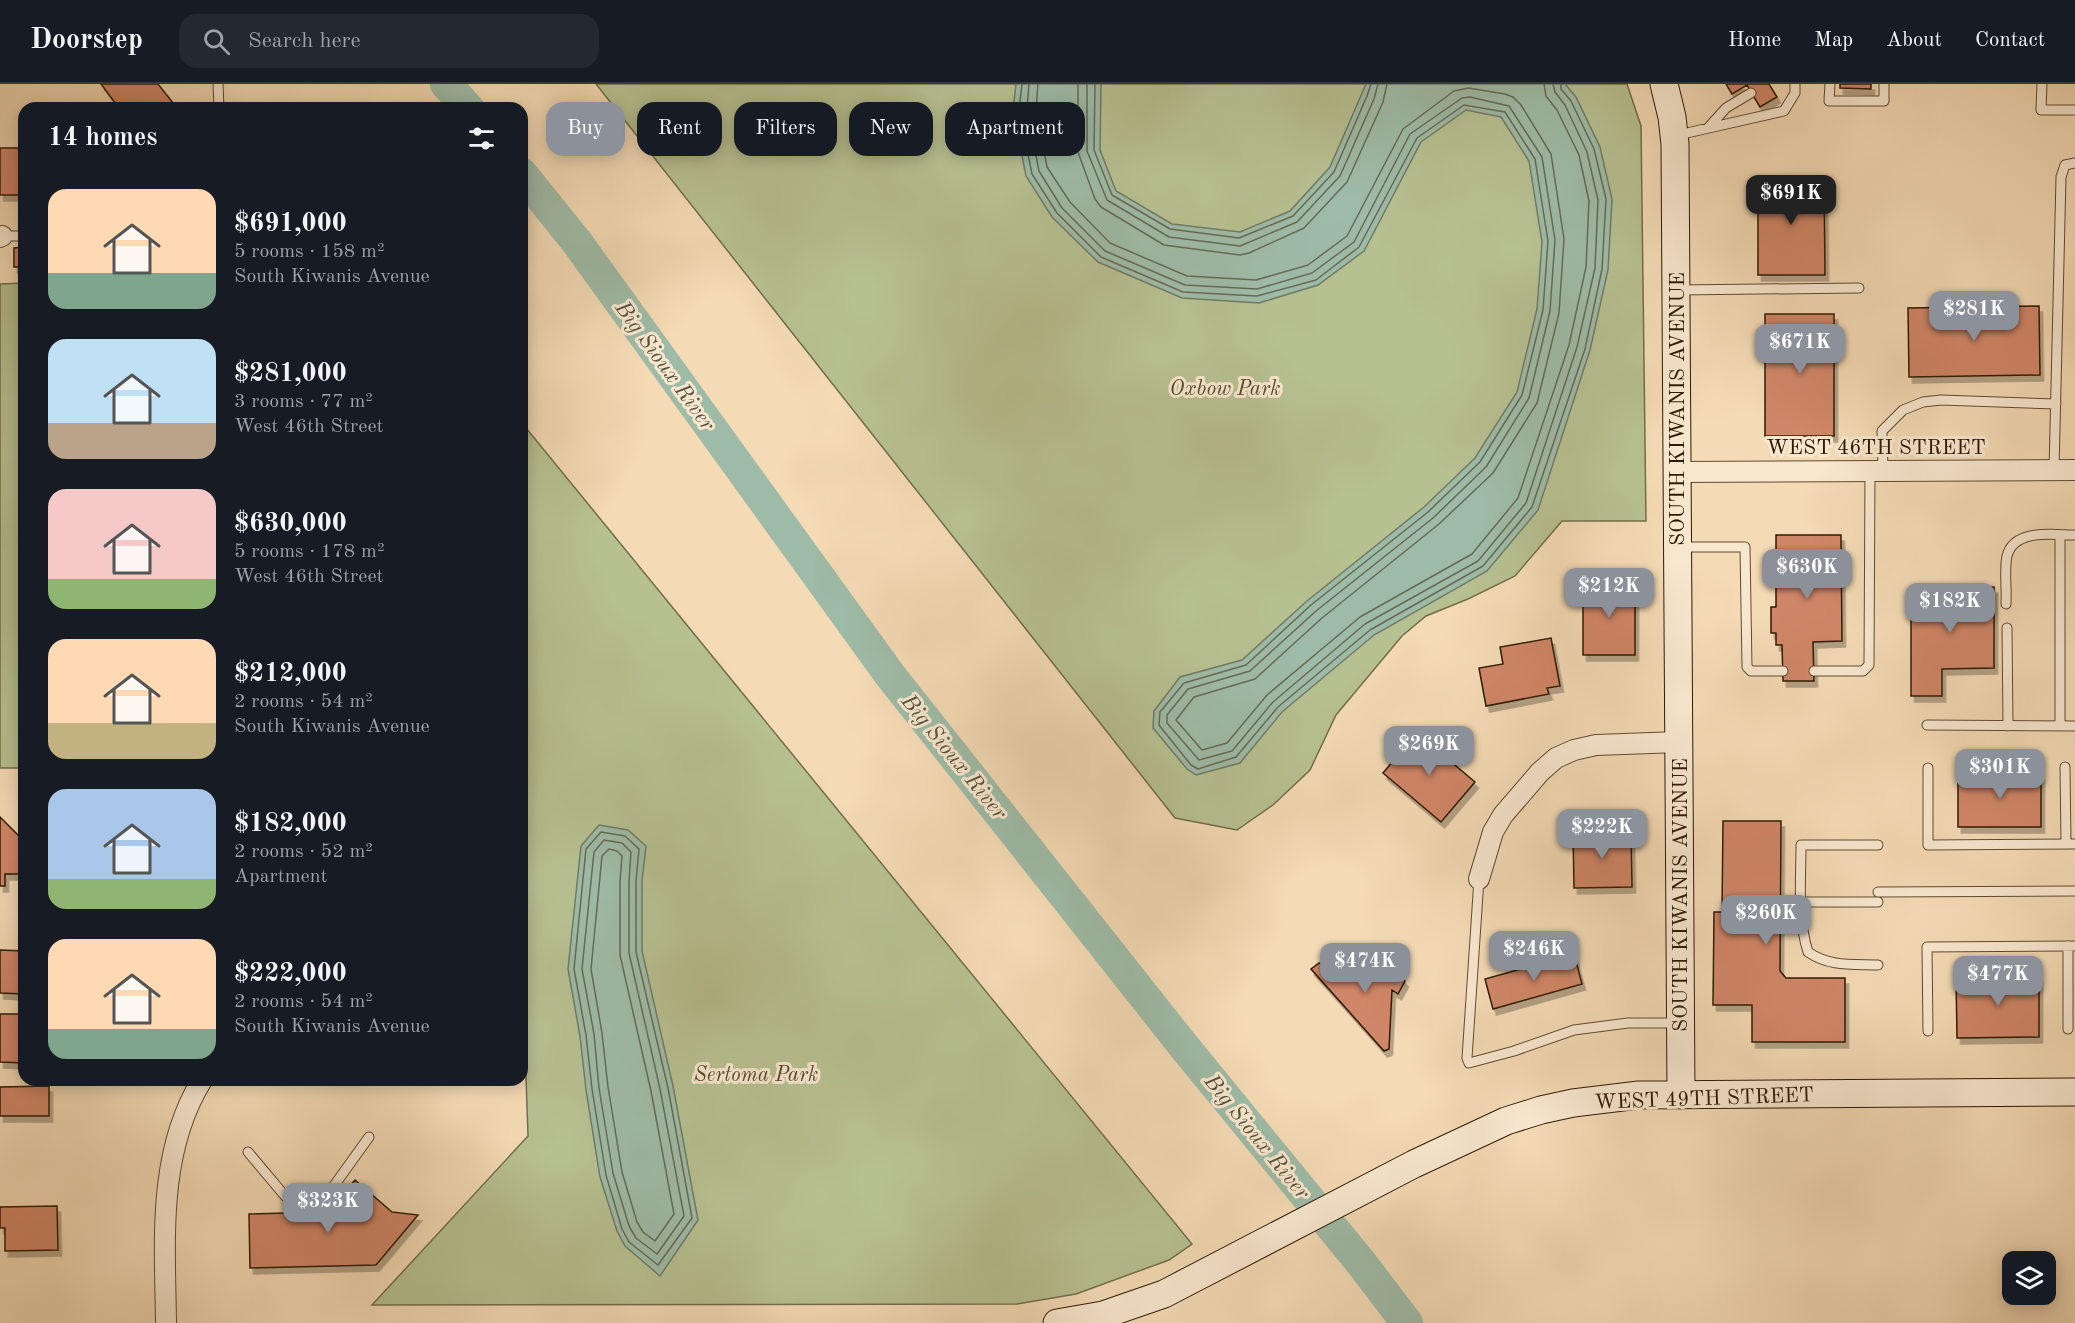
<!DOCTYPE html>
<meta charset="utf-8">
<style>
:root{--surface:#171b24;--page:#242831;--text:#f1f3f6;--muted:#9ea1a6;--line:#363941;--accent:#8c9099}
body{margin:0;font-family:"Old Standard TT",serif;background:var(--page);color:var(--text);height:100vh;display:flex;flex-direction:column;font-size:22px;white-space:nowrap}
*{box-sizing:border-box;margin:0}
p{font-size:20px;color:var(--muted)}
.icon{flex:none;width:33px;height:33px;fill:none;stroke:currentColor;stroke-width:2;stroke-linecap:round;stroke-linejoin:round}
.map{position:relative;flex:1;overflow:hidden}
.details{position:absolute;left:18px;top:18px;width:510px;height:984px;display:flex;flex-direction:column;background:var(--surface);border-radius:18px;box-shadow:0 3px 15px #0003}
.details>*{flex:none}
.top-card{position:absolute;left:546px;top:18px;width:570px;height:54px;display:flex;gap:12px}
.tools{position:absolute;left:2002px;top:1167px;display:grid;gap:12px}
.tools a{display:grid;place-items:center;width:54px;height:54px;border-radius:12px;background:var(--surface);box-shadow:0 3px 15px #0003;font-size:30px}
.price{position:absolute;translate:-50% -51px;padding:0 14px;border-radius:12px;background:var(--accent);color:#fff;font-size:20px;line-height:39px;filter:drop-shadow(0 2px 3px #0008)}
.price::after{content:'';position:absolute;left:50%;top:36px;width:18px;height:14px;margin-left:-9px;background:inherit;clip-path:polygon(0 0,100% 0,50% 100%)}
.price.on{background:#222;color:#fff}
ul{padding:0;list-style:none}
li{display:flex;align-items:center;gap:18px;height:150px;padding:0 30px}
li span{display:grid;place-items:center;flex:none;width:168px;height:120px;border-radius:18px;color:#555}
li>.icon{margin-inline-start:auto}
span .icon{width:72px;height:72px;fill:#fffc;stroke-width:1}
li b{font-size:26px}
h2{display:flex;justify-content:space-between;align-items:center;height:72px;padding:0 30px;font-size:26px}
.chip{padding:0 21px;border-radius:18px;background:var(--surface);box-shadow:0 3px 15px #0003;font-size:21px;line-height:54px}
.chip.on{background:var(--accent);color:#fff}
header{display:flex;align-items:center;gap:36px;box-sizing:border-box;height:84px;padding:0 30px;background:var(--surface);border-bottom:2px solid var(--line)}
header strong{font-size:28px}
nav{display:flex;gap:33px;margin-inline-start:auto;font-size:21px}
.search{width:420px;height:54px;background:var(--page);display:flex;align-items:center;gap:15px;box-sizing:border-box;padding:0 21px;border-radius:18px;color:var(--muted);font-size:22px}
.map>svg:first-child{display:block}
</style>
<header>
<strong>Doorstep</strong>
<div class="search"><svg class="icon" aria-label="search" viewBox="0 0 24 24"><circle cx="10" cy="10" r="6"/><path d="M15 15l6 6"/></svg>Search here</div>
<nav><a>Home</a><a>Map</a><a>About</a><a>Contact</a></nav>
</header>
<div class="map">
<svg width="2075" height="1239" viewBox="0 0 2075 1239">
<defs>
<filter id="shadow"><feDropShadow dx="3.5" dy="6" stdDeviation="0" flood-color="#0004"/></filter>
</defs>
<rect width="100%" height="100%" fill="#f4dab5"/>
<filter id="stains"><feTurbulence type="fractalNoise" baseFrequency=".00333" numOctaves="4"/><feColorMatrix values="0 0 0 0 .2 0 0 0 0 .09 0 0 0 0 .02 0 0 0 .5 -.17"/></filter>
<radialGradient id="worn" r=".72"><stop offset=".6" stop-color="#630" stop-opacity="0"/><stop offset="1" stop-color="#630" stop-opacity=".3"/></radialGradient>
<path fill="#b7c091" stroke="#726d4b" stroke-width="1.5" d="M596 0H1627L1641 42 1646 437H1562L1515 492 1468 515 1426 532 1402 552 1336 631 1310 686 1273 721 1237 746 1175 734Z
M24 199V684H0V200Z
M522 339 1192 1160 1169 1176 1076 1210 1017 1220 372 1221 528 1052 522 876Z"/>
<path fill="#9ebba7" stroke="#717b66" stroke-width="1.5" d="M1016 0H1101L1100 66 1116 107 1172 140 1240 148 1290 127 1330 83 1366 0H1565L1576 13 1600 63 1612 115 1608 186 1590 266 1538 426 1487 487 1374 551 1282 628 1240 679 1196 691 1187 685 1153 644 1154 627 1180 593 1242 576 1307 517 1424 423 1475 374 1517 308 1537 225 1542 158 1529 77 1501 33 1466 26 1421 58 1364 167 1318 201 1259 219 1182 214 1098 178 1052 133 1026 92 1013 26Z
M599 741 628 746 646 762 642 797V867L673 1002 698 1136 660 1192 625 1162 617 1147 600 1093 586 1006 580 952 568 885 581 762Z"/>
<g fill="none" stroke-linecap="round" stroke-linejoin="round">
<path stroke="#666a56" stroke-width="1.5" d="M1022 0 1019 26 1032 90 1057 129 1101 173 1183 208 1257 212 1316 196 1359 163 1417 54 1464 21 1505 28 1535 75 1548 157 1543 226 1522 311 1480 378 1428 428 1311 521 1246 581 1184 599 1160 628 1159 641 1191 681 1198 685 1236 673 1278 623 1370 546 1483 482 1532 423 1585 265 1602 185 1606 115 1594 65 1571 17 1561 5V0
M1029 0 1027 25 1039 87 1062 124 1105 167 1185 201 1257 205 1312 189 1354 158 1410 50 1462 14 1470 13 1509 22 1542 73 1555 156 1550 227 1529 314 1486 383 1433 434 1316 527 1250 587 1188 605 1167 631V639L1199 676 1232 667 1273 618 1365 540 1478 477 1526 419 1577 263 1595 184 1598 116 1587 68 1565 21 1555 8 1553 0
M1038 0 1036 25 1047 83 1070 118 1110 159 1187 192 1256 196 1308 181 1347 152 1403 45 1454 7 1468 4 1505 10 1513 13 1521 21 1551 70 1564 155 1559 229 1537 319 1493 389 1439 440 1322 534 1255 595 1194 613 1176 636 1202 666 1227 659 1267 611 1360 533 1472 470 1518 414 1569 261 1586 183 1589 117 1579 71 1557 26 1546 12 1544 0
M1078 0V68L1095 115 1101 123 1164 161 1240 171 1249 169 1304 144 1347 98 1383 18 1387 0
M1087 0V67L1107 116 1169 153 1240 162 1297 138 1340 92 1374 15 1378 0
M1095 0 1094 66 1112 111 1170 145 1239 154 1293 132 1334 88 1367 12 1371 0
M601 748 625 752 639 765 636 797V868L668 1004 692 1134 658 1181 629 1158 622 1145 606 1091 592 1005 586 951 574 885 586 765Z
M604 756 622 759 631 768 629 797V869L660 1005 684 1132 657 1170 636 1154 629 1142 613 1089 599 1004 594 950 582 885 594 768Z
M609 765 617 767 622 772 620 797V871L651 1007 674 1130 655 1157 643 1148 637 1138 622 1088 608 1003 602 949 591 885 602 772Z"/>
<path stroke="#9ebba7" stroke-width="32" d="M446 0 468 24
M522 90 576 157 890 591 1182 960 1362 1180 1407 1239"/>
</g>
<path fill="#d08667" stroke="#2e1a05" stroke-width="1.5" filter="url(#shadow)" d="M101 0H158L177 24H119Z
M1726 0H1769L1777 13 1760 23 1747 1 1732 10Z
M1840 0H1871V5L1840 4Z
M0 64H24V111H0Z
M1758 92H1824L1825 191H1758Z
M24 163V183H14V164Z
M2039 222 2040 291 1909 293 1908 224Z
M1765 230H1834V352H1765Z
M1776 451H1841L1842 557 1813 558 1814 597H1783L1782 561H1776V549H1771V523H1776Z
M1583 499H1635V571H1583Z
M1911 503H1994V584L1942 585V612H1911Z
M1551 554 1560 602 1547 604 1549 610 1486 622 1479 584 1503 580 1500 563Z
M1417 649 1475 698 1441 738 1383 689Z
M1958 690H2041V743H1958Z
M0 733 24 757V794L20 790H5V802H0Z
M1723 737H1781L1780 887 1786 894H1845V958H1752V921H1713L1714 828H1722Z
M1631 748 1632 803 1574 804 1573 749Z
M0 866 24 867V910L0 909Z
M1379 869 1405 897 1398 910 1392 906 1389 965 1384 967 1311 885 1319 879 1360 886Z
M1574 870 1582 900 1493 925 1485 895Z
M1956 893H2039V953L1957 954Z
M0 930H24V979L0 978Z
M49 1002V1032H0V1003Z
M355 1096 392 1128 418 1131 376 1181 250 1184 249 1130 326 1128Z
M57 1122 58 1166 5 1167V1144H0V1123Z"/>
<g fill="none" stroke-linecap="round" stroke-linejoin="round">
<g stroke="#604a31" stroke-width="11">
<path id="lane" d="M218 0 219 24
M1830 0 1829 17H1884V0
M2042 0 2041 26H2075
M1708 44 1726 24 1751 9
M1678 51 1784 27 1795 9V0
M2 152H24
M1678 206 1859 204
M2054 386 2061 93 2065 81 2075 79
M1883 387 1882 347 1903 326 1923 318 1941 316 2056 320
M2060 451V642
M1680 463H1745L1747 583 1751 587H1783
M2006 520C2007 506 2004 485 2007 472 2014 444 2054 451 2075 451
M2007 544 2008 642
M1814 587H1863L1869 581 1870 387
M1927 641 2075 642
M2065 683 2066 760
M1928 684V761L2075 760
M1878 761H1801C1801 797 1797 833 1808 868 1830 883 1852 880 1878 881
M1479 795 1467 974 1469 979 1514 967 1574 946 1628 939H1678
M1878 808 2075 807
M1800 818H1878
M2068 862V945
M1928 947 1927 863 2075 862
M248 1068 285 1112 299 1119 315 1117 328 1110 369 1053"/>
</g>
<g stroke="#604a31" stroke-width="22">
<path id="street" d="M0 153 2 152
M1677 388 2075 386
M1479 795 1493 748 1503 731 1540 688 1556 674 1574 666 1596 661 1679 658
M166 1239C165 1157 157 1069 202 996"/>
</g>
<g stroke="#2e1a05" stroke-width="29">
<path id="secondary" d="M1664 0 1672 33 1675 60 1681 1011
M1057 1239 1103 1231 1164 1210 1414 1080 1506 1037 1541 1026 1573 1019 1639 1011 2075 1008"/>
</g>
<use href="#lane" stroke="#f8e7cf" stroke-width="9"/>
<use href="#street" stroke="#f8e7cf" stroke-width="20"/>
<use href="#secondary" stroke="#f8e7cf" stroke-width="27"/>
</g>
<g text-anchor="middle" stroke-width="6" stroke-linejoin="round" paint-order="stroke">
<g font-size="21" font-style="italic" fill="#574c2f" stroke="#f8e7cf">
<text x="1225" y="311">Oxbow Park</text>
<text x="756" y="997">Sertoma Park</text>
</g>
<g font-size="21" fill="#2e1a05" stroke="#f8e7cf">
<text transform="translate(1677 325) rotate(-90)" y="7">SOUTH KIWANIS AVENUE</text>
<text x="1876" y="370">WEST 46TH STREET</text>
<text transform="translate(1680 811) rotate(-90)" y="7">SOUTH KIWANIS AVENUE</text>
<text transform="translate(1704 1014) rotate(-2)" y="7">WEST 49TH STREET</text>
</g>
<g font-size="22" font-style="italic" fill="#55523e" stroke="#f8e7cf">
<text transform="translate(666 281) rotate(54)" y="8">Big Sioux River</text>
<text transform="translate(955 672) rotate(51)" y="8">Big Sioux River</text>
<text transform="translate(1258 1052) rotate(51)" y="8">Big Sioux River</text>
</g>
</g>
<rect width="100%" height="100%" filter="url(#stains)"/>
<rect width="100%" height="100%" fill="url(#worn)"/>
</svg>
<div class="tools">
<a><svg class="icon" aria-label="layers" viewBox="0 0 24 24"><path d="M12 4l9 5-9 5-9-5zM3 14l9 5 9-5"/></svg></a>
</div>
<b class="price on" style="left:1791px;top:142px">$691K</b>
<b class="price" style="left:1974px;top:258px">$281K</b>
<b class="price" style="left:1800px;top:291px">$671K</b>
<b class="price" style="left:1807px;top:516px">$630K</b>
<b class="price" style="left:1609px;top:535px">$212K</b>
<b class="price" style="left:1950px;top:550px">$182K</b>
<b class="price" style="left:1429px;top:693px">$269K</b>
<b class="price" style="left:2000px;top:716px">$301K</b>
<b class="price" style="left:1602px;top:776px">$222K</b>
<b class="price" style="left:1766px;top:862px">$260K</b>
<b class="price" style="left:1534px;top:898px">$246K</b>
<b class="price" style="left:1365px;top:910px">$474K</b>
<b class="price" style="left:1998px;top:923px">$477K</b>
<b class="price" style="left:328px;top:1150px">$323K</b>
<div class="top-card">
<a class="chip on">Buy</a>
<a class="chip">Rent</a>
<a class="chip">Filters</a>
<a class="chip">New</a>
<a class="chip">Apartment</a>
</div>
<section class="details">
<h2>14 homes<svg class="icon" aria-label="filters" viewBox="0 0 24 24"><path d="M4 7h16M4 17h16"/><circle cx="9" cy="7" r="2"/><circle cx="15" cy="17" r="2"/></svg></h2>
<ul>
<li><span style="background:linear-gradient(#ffd9b3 70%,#7fa58c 0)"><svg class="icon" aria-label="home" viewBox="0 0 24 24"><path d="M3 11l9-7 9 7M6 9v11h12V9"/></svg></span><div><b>$691,000</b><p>5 rooms · 158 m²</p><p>South Kiwanis Avenue</p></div></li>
<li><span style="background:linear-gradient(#bfe0f5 70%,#b9a48a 0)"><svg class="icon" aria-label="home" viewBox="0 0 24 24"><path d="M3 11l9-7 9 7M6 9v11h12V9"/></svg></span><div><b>$281,000</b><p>3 rooms · 77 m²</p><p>West 46th Street</p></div></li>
<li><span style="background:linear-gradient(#f6c9c9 75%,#8fb573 0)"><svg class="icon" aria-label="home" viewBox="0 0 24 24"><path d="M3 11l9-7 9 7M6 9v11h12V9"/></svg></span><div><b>$630,000</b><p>5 rooms · 178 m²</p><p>West 46th Street</p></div></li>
<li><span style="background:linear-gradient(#ffd9b3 70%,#c2b280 0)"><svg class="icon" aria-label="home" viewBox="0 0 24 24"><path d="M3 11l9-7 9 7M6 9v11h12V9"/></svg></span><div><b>$212,000</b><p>2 rooms · 54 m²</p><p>South Kiwanis Avenue</p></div></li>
<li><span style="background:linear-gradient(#a9c7e8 75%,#8fb573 0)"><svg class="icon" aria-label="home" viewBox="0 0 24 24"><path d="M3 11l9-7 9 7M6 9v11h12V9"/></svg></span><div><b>$182,000</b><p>2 rooms · 52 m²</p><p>Apartment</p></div></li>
<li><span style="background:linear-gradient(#ffd9b3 75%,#7fa58c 0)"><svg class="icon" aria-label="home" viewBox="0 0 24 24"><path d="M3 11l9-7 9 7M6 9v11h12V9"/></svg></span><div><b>$222,000</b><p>2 rooms · 54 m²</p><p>South Kiwanis Avenue</p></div></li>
</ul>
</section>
</div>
